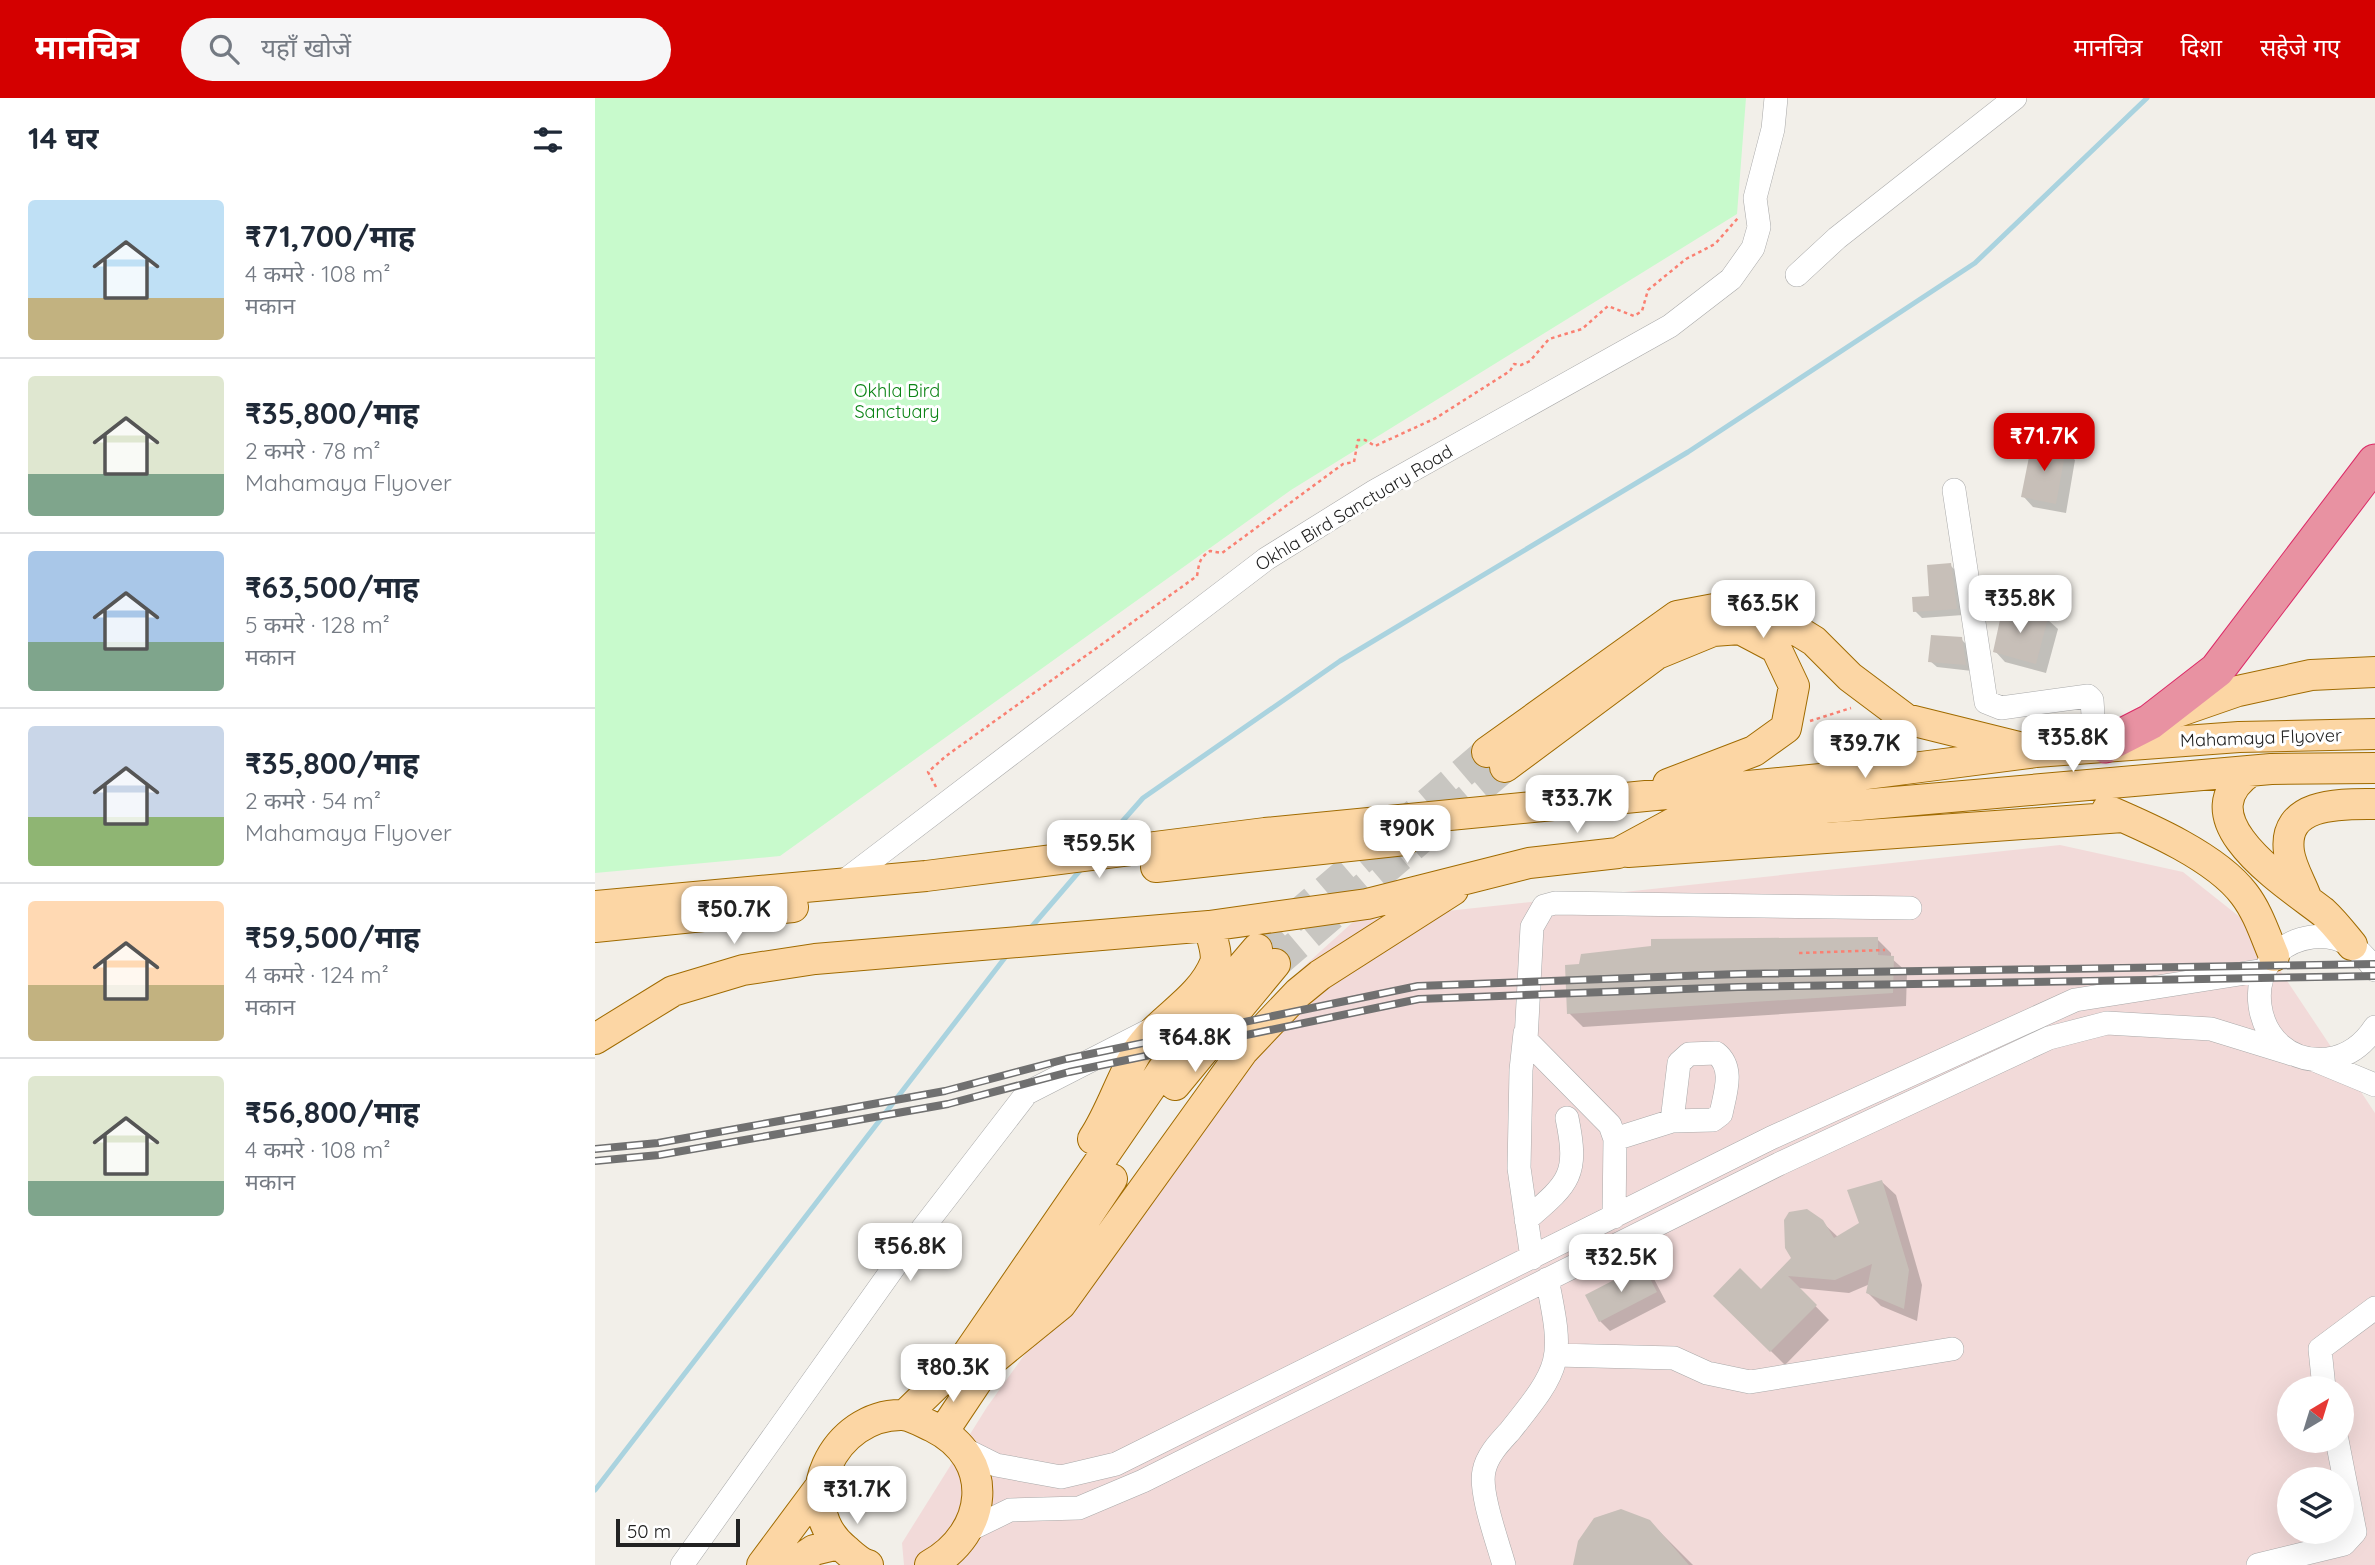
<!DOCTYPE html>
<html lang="hi">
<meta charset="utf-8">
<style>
:root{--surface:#fff;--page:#f6f6f7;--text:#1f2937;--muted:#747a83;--line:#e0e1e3;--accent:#d40000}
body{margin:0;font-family:Quicksand,"Noto Sans Devanagari",sans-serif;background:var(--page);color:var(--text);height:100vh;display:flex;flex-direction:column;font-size:26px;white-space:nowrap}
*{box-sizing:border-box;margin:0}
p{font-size:23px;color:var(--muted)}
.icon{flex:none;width:38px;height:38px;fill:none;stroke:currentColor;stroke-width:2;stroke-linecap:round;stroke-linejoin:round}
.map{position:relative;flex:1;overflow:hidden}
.panel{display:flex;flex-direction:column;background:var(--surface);width:595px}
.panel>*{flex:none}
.needle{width:46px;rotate:38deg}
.fabs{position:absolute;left:1682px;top:1278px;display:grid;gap:14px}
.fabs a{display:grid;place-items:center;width:77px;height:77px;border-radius:50%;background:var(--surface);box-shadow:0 7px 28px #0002;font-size:35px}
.scale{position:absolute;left:21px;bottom:18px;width:124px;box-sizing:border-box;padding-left:7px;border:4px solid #222;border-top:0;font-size:19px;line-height:24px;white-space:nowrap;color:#222;-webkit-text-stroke:5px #fff;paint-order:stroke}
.price{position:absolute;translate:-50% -60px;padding:0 16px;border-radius:14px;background:#fff;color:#222;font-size:23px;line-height:46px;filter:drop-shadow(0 2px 4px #0008)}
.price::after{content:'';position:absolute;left:50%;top:42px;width:21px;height:16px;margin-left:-10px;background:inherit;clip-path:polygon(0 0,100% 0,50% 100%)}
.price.on{background:var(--accent);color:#fff}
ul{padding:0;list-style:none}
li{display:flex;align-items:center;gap:21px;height:175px;padding:0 28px}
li+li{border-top:2px solid var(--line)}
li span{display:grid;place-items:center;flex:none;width:196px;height:140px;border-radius:7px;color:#555}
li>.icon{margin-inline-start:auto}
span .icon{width:84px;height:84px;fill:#fffc;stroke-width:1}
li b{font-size:30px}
h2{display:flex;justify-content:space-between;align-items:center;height:84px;padding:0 28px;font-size:30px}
header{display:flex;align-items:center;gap:42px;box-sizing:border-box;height:98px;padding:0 35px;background:var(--accent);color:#fff}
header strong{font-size:33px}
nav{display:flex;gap:38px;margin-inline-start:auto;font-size:24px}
.search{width:490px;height:63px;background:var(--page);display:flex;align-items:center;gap:18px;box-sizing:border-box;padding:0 24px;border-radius:38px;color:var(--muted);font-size:26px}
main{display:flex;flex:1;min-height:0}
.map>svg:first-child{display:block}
</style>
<header>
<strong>मानचित्र</strong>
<div class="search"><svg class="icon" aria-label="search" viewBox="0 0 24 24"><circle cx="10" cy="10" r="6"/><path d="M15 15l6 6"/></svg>यहाँ खोजें</div>
<nav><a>मानचित्र</a><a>दिशा</a><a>सहेजे गए</a></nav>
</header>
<main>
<section class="panel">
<h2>14 घर<svg class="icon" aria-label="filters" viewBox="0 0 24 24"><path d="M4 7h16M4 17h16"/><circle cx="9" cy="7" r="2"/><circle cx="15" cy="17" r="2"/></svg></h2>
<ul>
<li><span style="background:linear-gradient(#bfe0f5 70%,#c2b280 0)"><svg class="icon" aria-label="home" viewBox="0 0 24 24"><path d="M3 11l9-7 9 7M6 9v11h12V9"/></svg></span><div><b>₹71,700/माह</b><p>4 कमरे · 108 m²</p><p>मकान</p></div></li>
<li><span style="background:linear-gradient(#dfe7d0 70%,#7fa58c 0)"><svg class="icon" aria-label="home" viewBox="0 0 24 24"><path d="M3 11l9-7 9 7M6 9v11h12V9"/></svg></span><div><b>₹35,800/माह</b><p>2 कमरे · 78 m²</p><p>Mahamaya Flyover</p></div></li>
<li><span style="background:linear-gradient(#a9c7e8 65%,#7fa58c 0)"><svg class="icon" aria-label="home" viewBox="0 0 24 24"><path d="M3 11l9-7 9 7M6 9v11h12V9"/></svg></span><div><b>₹63,500/माह</b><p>5 कमरे · 128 m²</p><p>मकान</p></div></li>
<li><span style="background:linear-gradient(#c9d6e8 65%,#8fb573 0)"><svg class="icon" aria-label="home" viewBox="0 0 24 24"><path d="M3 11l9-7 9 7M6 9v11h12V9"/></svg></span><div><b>₹35,800/माह</b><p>2 कमरे · 54 m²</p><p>Mahamaya Flyover</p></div></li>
<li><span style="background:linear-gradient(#ffd9b3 60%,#c2b280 0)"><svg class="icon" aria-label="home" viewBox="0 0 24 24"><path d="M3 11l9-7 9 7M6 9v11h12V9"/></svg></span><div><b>₹59,500/माह</b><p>4 कमरे · 124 m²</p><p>मकान</p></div></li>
<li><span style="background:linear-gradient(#dfe7d0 75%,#7fa58c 0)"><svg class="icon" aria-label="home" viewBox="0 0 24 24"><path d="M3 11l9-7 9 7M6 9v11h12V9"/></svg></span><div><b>₹56,800/माह</b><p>4 कमरे · 108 m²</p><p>मकान</p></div></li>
</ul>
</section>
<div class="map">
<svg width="1780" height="1467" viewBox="0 0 1780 1467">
<rect width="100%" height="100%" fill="#f2efe9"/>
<path fill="#f2dad9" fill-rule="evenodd" d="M1465 747 1588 774 1655 827 1780 1015V1467H309L307 1445 392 1309 705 872 759 823ZM1694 1290H1746V1342H1694ZM1694 1381H1746V1433H1694Z"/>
<path fill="#c8facc" d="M0 0H1151L1142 116 696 392 185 758 0 775Z"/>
<path fill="#0003" d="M1470 352 1480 362 1471 415 1438 409 1428 398Z
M1355 467 1362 474 1368 517 1327 520 1320 513 1336 500Z
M1452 521 1463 531 1451 575 1410 564 1400 553Z
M1366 541 1373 548 1377 573 1342 569 1335 563Z
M1282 841 1296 855V860L1312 874 1311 908 988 929 974 915Z
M1287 1084 1301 1097 1327 1187 1322 1223 1286 1208 1273 1195 1275 1186 1254 1195 1203 1190 1234 1222 1190 1267 1120 1198 1166 1193 1199 1160 1227 1124 1243 1139 1266 1126Z
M1048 1169 1058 1179 1071 1204 1015 1233 1005 1223Z
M1054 1423 1098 1467H980Z"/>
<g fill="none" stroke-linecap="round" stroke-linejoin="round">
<path stroke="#aad3df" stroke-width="5" d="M510 743 548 700 745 563 1093 354 1380 165 1552 0
M433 833 488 769
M0 1392 412 857"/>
</g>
<path fill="#c7bfb8" d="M1437 344 1471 351 1461 406 1426 399Z
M1356 465 1362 511 1318 514 1317 499 1334 498 1332 467Z
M1408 508 1453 520 1441 566 1398 554Z
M1336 537 1367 539 1371 567 1333 564Z
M1283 839V857L1299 858 1298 895 972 916 970 867 984 866 986 856 1056 848V841Z
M1287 1082 1314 1172 1309 1211 1271 1195 1277 1166 1240 1182 1193 1178 1222 1207 1175 1254 1118 1198 1145 1170 1166 1191 1196 1160 1190 1150 1189 1122 1194 1114 1212 1111 1228 1122 1239 1140 1264 1125 1252 1092Z
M1048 1167 1062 1194 1004 1224 990 1197Z
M1026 1411 1055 1422 1094 1467H978L983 1443 999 1420Z"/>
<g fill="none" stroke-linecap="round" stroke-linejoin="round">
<path stroke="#c8c6c1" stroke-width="30" stroke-dasharray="30 15" stroke-linecap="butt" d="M662 851 892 654
M680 866 910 669"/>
<g stroke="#a9a9a9" stroke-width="24">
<path id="minor" d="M1202 177 1242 140 1420 0
M1359 392 1391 604 1406 610 1493 598 1497 602 1500 648
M248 784 671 461 780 393 1075 228 1136 181 1158 150 1164 129 1160 100 1178 31 1181 0
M1780 872C1765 850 1745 835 1717 839 1637 850 1653 970 1733 961 1754 958 1769 946 1780 929
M930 935 926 972 924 1070 937 1160
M1722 963 1780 987
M1020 1041 1077 1023 1084 965 1094 956 1121 955C1140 970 1130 995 1126 1016L1118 1022 1077 1023
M1019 1119 1020 1041 1015 1027 931 942 937 829 949 808 960 805 1315 810
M931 1122C974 1085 984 1078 972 1020
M961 1257 1079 1260 1112 1275 1155 1284 1357 1251
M1729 1290 1725 1251 1780 1210
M363 1348 401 1367 466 1379 521 1366 1176 1040 1480 902 1670 872
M374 1432 415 1412 484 1410 548 1383 1184 1066 1454 940 1512 925 1616 931 1697 956
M87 1467 314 1148 432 995 559 930
M909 1467C903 1445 884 1394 889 1373 892 1357 905 1344 915 1333 967 1268 969 1263 952 1181
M1663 1467 1749 1446 1760 1434 1742 1342"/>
</g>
<g stroke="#a06b00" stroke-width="32">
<path id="major" d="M1568 619 1643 593 1716 577 1780 574
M892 654 1082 518 1130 509 1172 514 1219 543 1255 579 1311 621 1424 649
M910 669 1062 556 1118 533 1145 531 1181 550 1199 588 1191 630 1159 653 1073 686
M1656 673C1586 720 1692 786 1728 814 1739 824 1748 836 1757 847
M1512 712C1554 730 1621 759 1649 796 1663 814 1670 837 1679 858
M1033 754 1528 719
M561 769 810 742
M1711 799C1706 785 1696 769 1694 754 1687 703 1748 706 1780 706
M0 808 331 778 670 735 1256 678 1441 654 1644 639 1780 636
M0 829 198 809
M0 941 78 893 148 872 220 861 614 828 772 806 934 765 1023 755 1082 723 1676 671 1780 670
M580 987 680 866
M498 1041C516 1014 525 982 542 954 563 921 605 903 620 865 623 855 616 838 614 828
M396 1263 466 1206 648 953 703 895 725 877 858 792
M310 1317 371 1258 604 919 662 851
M348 1334 517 1081
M167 1467 225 1389
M197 1467 219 1452 244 1446
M273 1467C265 1465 258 1458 251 1452 194 1407 239 1315 308 1317 318 1318 329 1325 338 1329 402 1361 393 1435 335 1467"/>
</g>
<g stroke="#dc2a67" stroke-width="37">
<path id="highway" d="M1510 647 1555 624 1622 572 1780 364"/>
</g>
<path stroke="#fa8072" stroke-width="2.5" stroke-dasharray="3.5 3.5" stroke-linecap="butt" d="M1215 623 1256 610
M341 689 333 674 351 658 602 478C604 466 604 460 615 453L627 455 748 366 759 364 763 342H770L780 348 841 320 915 273 919 266 926 267 935 263 954 241 987 231 1013 208 1039 218 1047 213 1053 192 1091 161 1120 146 1143 120
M1204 855 1290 852"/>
<use href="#minor" stroke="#fff" stroke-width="23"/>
<use href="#major" stroke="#fcd6a4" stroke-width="30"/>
<use href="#highway" stroke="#e892a2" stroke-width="35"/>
<g stroke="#707070" stroke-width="8">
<path id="rail" d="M0 1051 63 1045 350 993 471 961 823 888 1143 876 1780 866
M0 1063 64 1057 353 1006 474 974 824 901 1143 889 1780 878"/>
</g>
<use href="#rail" stroke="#fff" stroke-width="5" stroke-dasharray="16" stroke-linecap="butt"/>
</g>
<g text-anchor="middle" stroke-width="6" stroke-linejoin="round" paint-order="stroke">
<g font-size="18" fill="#0c8416" stroke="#fff">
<text x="302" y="299">Okhla Bird<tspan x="302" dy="21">Sanctuary</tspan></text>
</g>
<g font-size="18" fill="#222" stroke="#fff">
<text transform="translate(759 410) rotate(-31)" y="6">Okhla Bird Sanctuary Road</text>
<text transform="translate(1666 640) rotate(-2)" y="6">Mahamaya Flyover</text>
</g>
</g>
</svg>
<div class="fabs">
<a><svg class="needle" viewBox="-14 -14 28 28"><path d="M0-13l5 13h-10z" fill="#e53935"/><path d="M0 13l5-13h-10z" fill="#747a83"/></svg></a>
<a><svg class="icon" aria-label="layers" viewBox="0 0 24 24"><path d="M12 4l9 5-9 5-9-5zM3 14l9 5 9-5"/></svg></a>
</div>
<div class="scale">50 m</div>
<b class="price on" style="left:1449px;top:375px">₹71.7K</b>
<b class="price" style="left:1425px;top:537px">₹35.8K</b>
<b class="price" style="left:1168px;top:542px">₹63.5K</b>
<b class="price" style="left:1478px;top:676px">₹35.8K</b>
<b class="price" style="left:1270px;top:682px">₹39.7K</b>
<b class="price" style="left:982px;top:737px">₹33.7K</b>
<b class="price" style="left:812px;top:767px">₹90K</b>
<b class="price" style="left:504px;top:782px">₹59.5K</b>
<b class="price" style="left:139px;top:848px">₹50.7K</b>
<b class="price" style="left:600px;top:976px">₹64.8K</b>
<b class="price" style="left:315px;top:1185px">₹56.8K</b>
<b class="price" style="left:1026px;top:1196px">₹32.5K</b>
<b class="price" style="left:358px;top:1306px">₹80.3K</b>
<b class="price" style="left:262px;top:1428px">₹31.7K</b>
</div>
</main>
